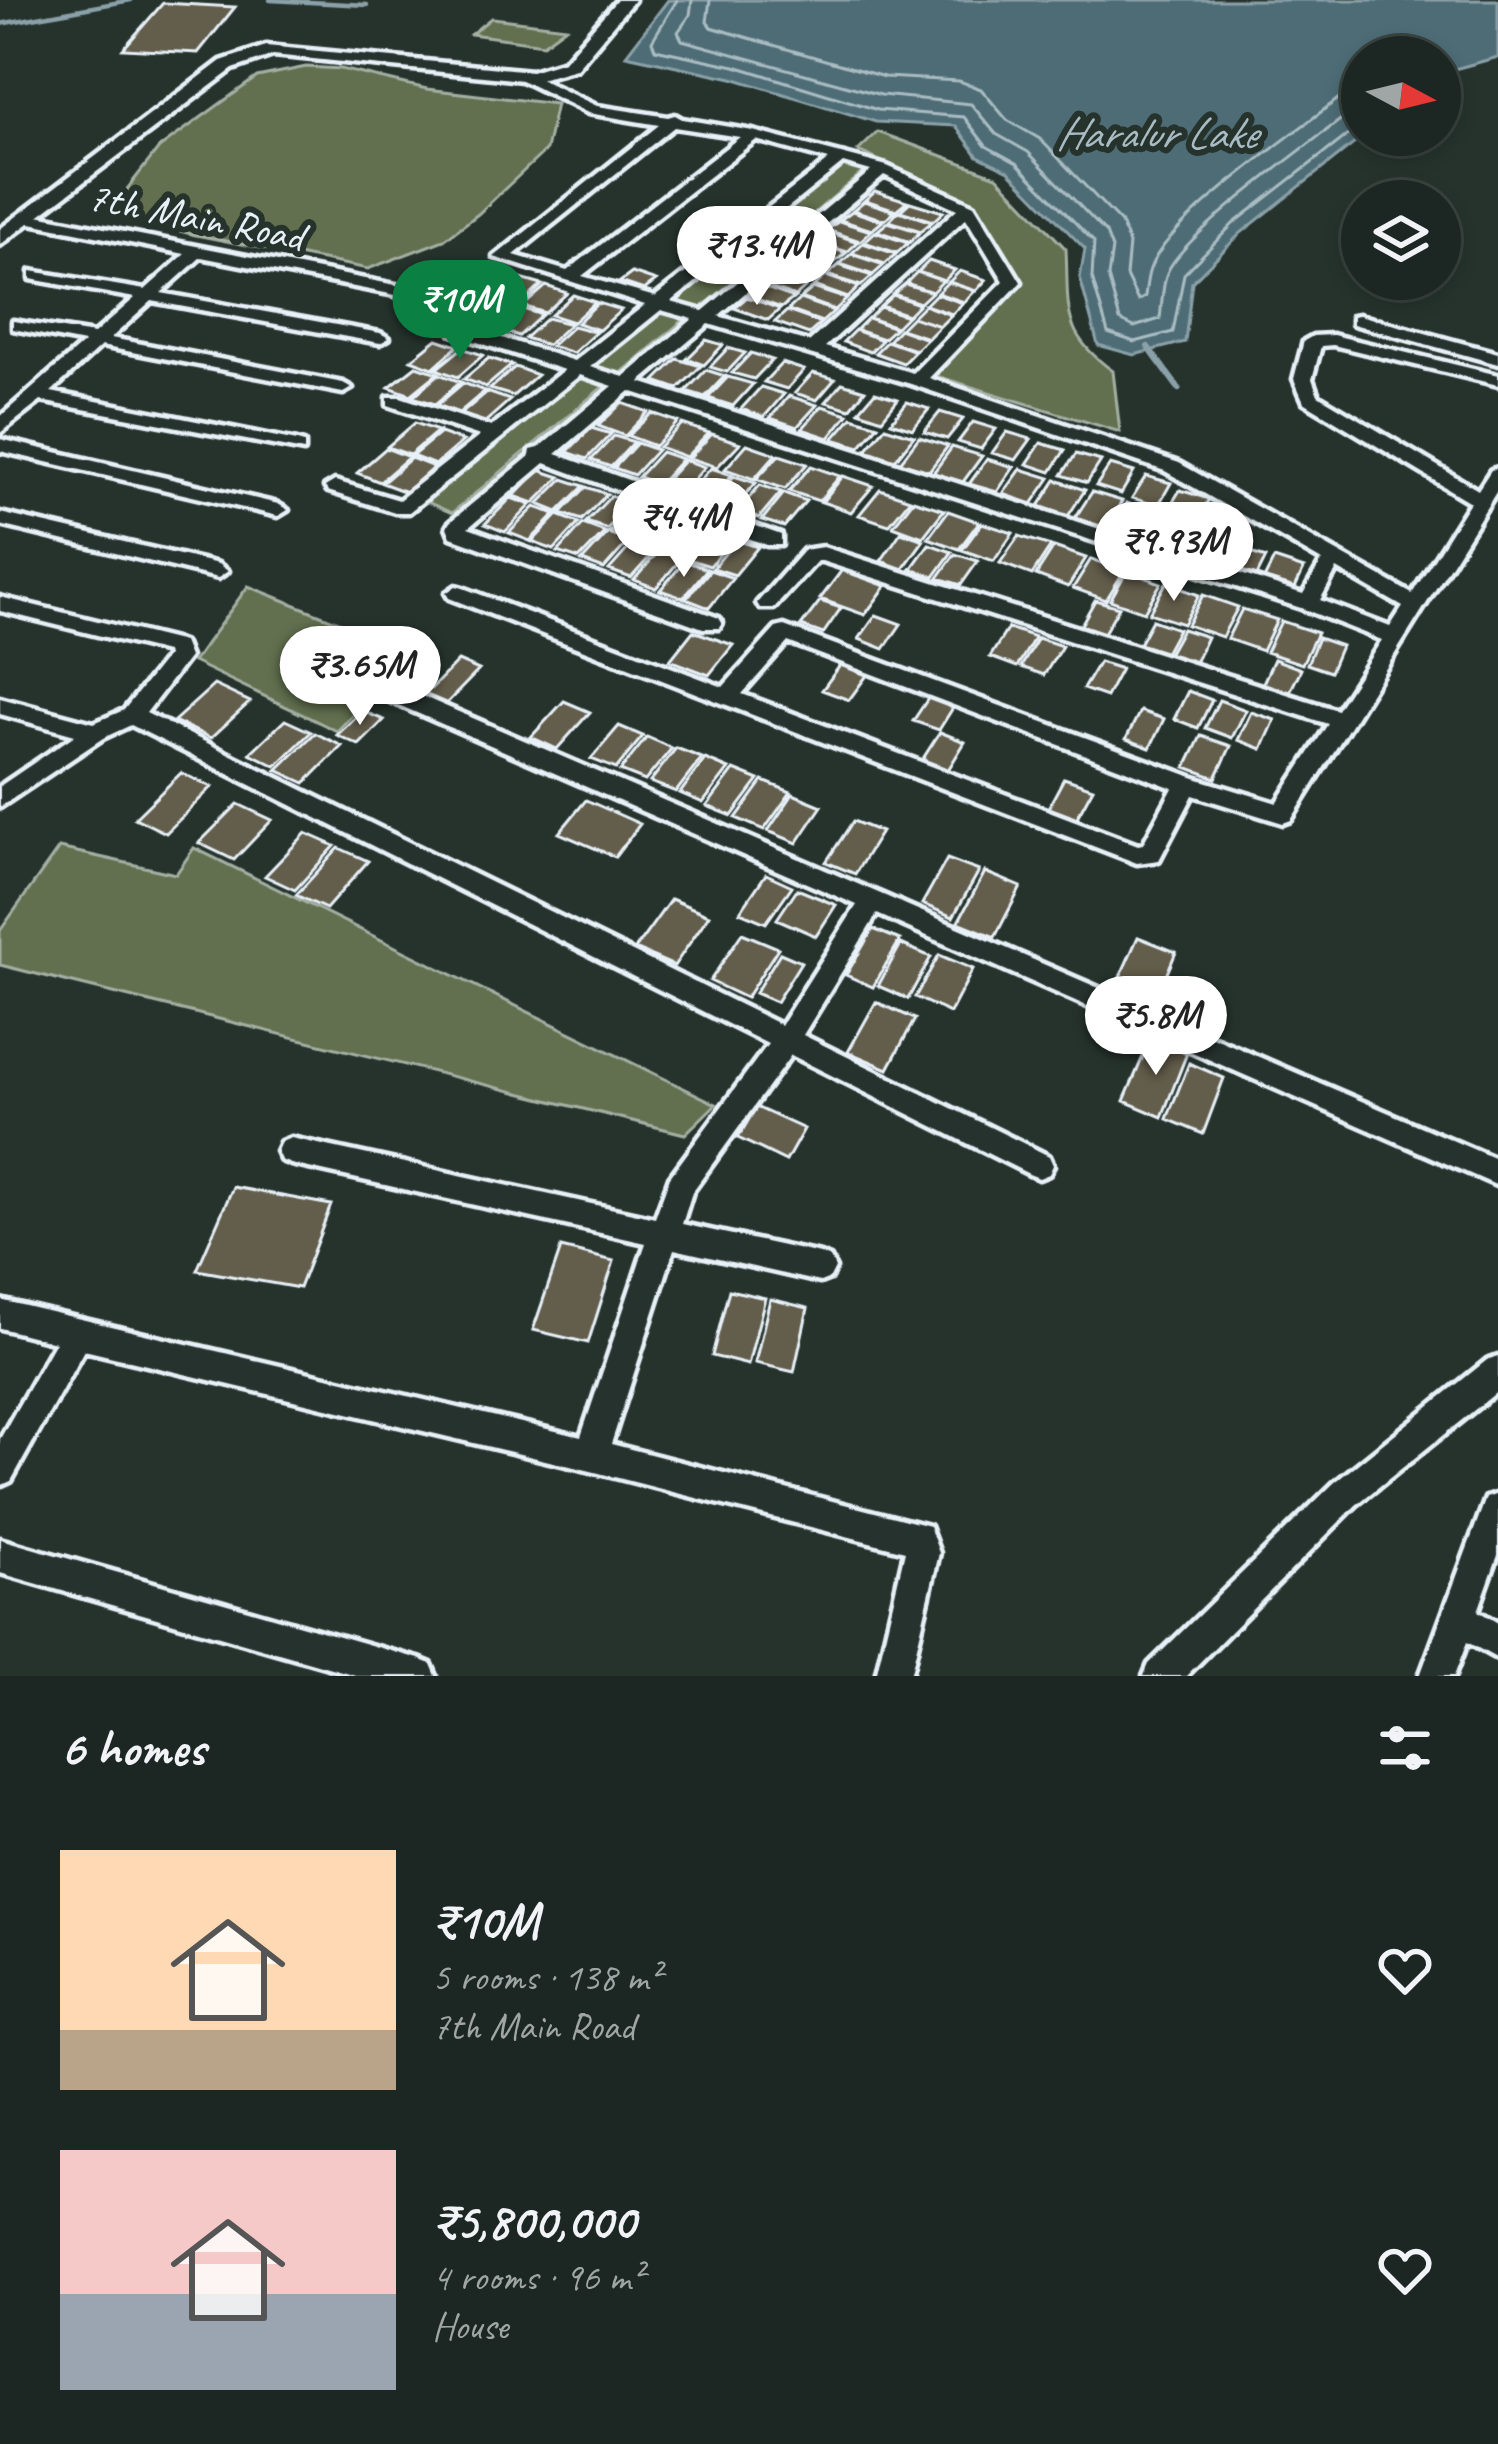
<!DOCTYPE html>
<meta charset="utf-8">
<style>
:root{--surface:#1c2622;--page:#29322f;--text:#f1f3f6;--muted:#a0a5a5;--line:#3a4340;--accent:#0b8043}
body{margin:0;font-family:Caveat,sans-serif;background:var(--page);color:var(--text);height:100vh;display:flex;flex-direction:column;font-size:45px;white-space:nowrap}
*{box-sizing:border-box;margin:0}
p{font-size:39px;color:var(--muted)}
.icon{flex:none;width:66px;height:66px;fill:none;stroke:currentColor;stroke-width:2;stroke-linecap:round;stroke-linejoin:round}
.map{position:relative;height:1676px;overflow:hidden}
.drawer{display:flex;flex-direction:column;background:var(--surface);flex:1}
.drawer>*{flex:none}
.needle{width:78px;rotate:97deg}
.controls{position:absolute;left:1341px;top:36px;display:grid;gap:24px}
.controls a{display:grid;place-items:center;width:120px;height:120px;border-radius:50%;background:var(--surface);box-shadow:0 6px 18px #0003,0 0 0 3px var(--line);font-size:60px}
.price{position:absolute;translate:-50% -102px;padding:0 27px;border-radius:42px;background:#fff;color:#222;font-size:39px;line-height:78px;filter:drop-shadow(0 3px 6px #0008)}
.price::after{content:'';position:absolute;left:50%;top:72px;width:36px;height:27px;margin-left:-18px;background:inherit;clip-path:polygon(0 0,100% 0,50% 100%)}
.price.active{background:var(--accent);color:#fff}
ul{padding:0;list-style:none}
li{display:flex;align-items:center;gap:36px;height:300px;padding:0 60px}
li span{display:grid;place-items:center;flex:none;width:336px;height:240px;border-radius:0px;color:#555}
li>.icon{margin-inline-start:auto}
span .icon{width:144px;height:144px;fill:#fffc;stroke-width:1}
li b{font-size:51px}
h2{display:flex;justify-content:space-between;align-items:center;height:144px;padding:0 60px;font-size:51px}
.map>svg:first-child{display:block}
</style>
<div class="map">
<svg width="1498" height="1676" viewBox="0 0 1498 1676">
<rect width="100%" height="100%" fill="#26332d"/>
<filter id="ink" filterUnits="userSpaceOnUse"><feTurbulence type="fractalNoise" baseFrequency=".00833" numOctaves="2"/><feDisplacementMap in="SourceGraphic" scale="24" xChannelSelector="R" yChannelSelector="G"/><feConvolveMatrix kernelMatrix="1 2 1 2 8 2 1 2 1" color-interpolation-filters="sRGB"/></filter>
<g filter="url(#ink)">
<path fill="#626f50" stroke="#a5b0a4" stroke-width="3" d="M491 18H492L566 27 543 44 471 34Z
M306 67 341 69 427 89 556 104 546 150 478 214 444 240 368 269 191 234 129 217 117 202 159 148 257 77Z
M878 132 997 176 1066 249C1069 309 1060 333 1113 371L1120 432 936 376 1021 285 970 200 858 151Z
M845 161 868 168 699 310 674 301Z
M661 309 686 318 619 375 593 365Z
M576 375 604 386 452 513 423 500Z
M248 586 414 652 337 731 193 662Z
M59 848 176 874 194 848 716 1104 685 1134 0 965V931Z"/>
<path fill="#4d6c74" stroke="#8ba1a9" stroke-width="3" d="M668 0H1498V57L1440 73V57H1362L1365 135 1241 233 1192 282 1185 342 1134 355 1098 345 1080 278 1085 249 1009 171 978 156 956 126 876 122 732 78 626 55Z"/>
<g fill="none" stroke-linecap="round" stroke-linejoin="round">
<path stroke="#aabcc3" stroke-width="3" d="M677 0 652 41 655 49 735 66 878 110 964 117 986 146 1017 163 1094 242 1092 278 1108 333 1135 342 1173 332 1184 274 1233 224 1362 124
M692 0 690 15 678 32 682 40 881 95 971 104 996 134 1028 152 1106 233 1112 249 1108 277 1120 320 1134 327 1160 319C1162 304 1162 287 1167 273 1183 234 1310 144 1348 114L1362 108
M710 0 707 22 711 27 884 77 959 81 981 89 1007 120 1040 139 1121 223 1129 244 1126 276 1138 301 1145 297C1146 288 1147 277 1150 269 1166 221 1295 133 1338 99L1362 90"/>
<path stroke="#8ba1a9" stroke-width="4.5" d="M270 0 367 5
M0 24 131 0"/>
<path stroke="#8ba1a9" stroke-width="6" d="M1148 347 1179 389"/>
</g>
<path fill="#635d4c" stroke="#e8f1f8" stroke-width="3" d="M163 3 235 7 198 53 123 49Z
M875 191 907 201 896 210 865 200Z
M864 201 895 211 884 220 853 210Z
M910 202 943 212 933 221 900 211Z
M852 211 883 221 872 230 840 220Z
M899 211 932 222 921 231 889 221Z
M839 221 871 231 860 241 827 230Z
M888 222 920 232 910 242 877 231Z
M826 231 858 242 847 252 815 241Z
M875 232 908 243 897 253 864 242Z
M814 242 846 253 835 262 802 251Z
M863 243 896 254 885 264 852 253Z
M801 253 833 264 822 274 789 262Z
M851 254 884 265 873 275 840 264Z
M929 261 955 270 944 281 918 272Z
M788 264 820 275 808 285 776 273Z
M839 265 872 276 861 286 827 275Z
M960 271 986 280 976 291 949 282Z
M917 272 943 281 932 292 906 283Z
M632 273 656 281 644 290 620 282Z
M774 275 807 286 795 297 762 285Z
M826 276 859 287 848 298 814 286Z
M521 279 542 285 520 305 498 298Z
M948 282 975 291 964 302 937 293Z
M905 284 932 292 920 303 893 294Z
M546 286 567 293 545 313 523 306Z
M761 286 794 298 781 308 748 296Z
M813 288 847 299 835 310 801 298Z
M936 294 963 303 952 314 925 305Z
M573 295 595 302 573 322 551 315Z
M893 295 919 304 908 315 881 306Z
M747 297 780 309 768 320 734 308Z
M800 299 834 311 822 322 788 310Z
M495 301 516 307 493 327 471 321Z
M598 303 621 310 599 330 577 323Z
M924 305 951 315 940 326 912 317Z
M880 307 907 316 896 327 869 318Z
M520 308 542 315 519 336 497 329Z
M787 311 821 323 809 334 775 322Z
M912 317 940 326 928 338 900 329Z
M547 318 570 324 547 345 525 338Z
M868 318 895 328 883 339 856 330Z
M573 326 596 332 573 353 551 346Z
M899 329 927 339 915 350 888 341Z
M855 330 882 340 870 352 843 342Z
M437 339 458 346 433 368 411 360Z
M706 340 723 345 704 365 687 359Z
M887 341 915 351 903 363 875 353Z
M462 348 483 355 458 377 436 369Z
M728 348 745 353 727 372 710 367Z
M751 353 772 360 754 379 732 373Z
M489 358 512 365 486 387 464 379Z
M677 359 701 366 678 389 655 381Z
M782 363 804 370 787 389 764 382Z
M416 366 438 373 411 395 389 387Z
M515 367 537 375 513 396 490 389Z
M706 370 725 376 705 397 686 391Z
M813 373 835 379 817 400 795 393Z
M439 374 461 382 435 404 413 397Z
M728 377 753 384 733 406 708 398Z
M463 383 485 391 459 413 437 405Z
M842 383 865 390 850 409 826 402Z
M761 387 784 394 764 417 741 409Z
M487 392 510 400 484 423 461 414Z
M875 392 898 399 882 419 859 411Z
M789 396 817 405 797 427 770 418Z
M907 402 929 409 913 429 891 422Z
M622 403 648 412 625 436 598 426Z
M822 406 848 414 829 438 802 429Z
M940 412 963 419 947 439 924 432Z
M652 413 678 422 655 446 628 436Z
M852 417 878 425 860 447 833 439Z
M973 422 996 429 981 449 958 442Z
M415 423 438 431 410 455 387 447Z
M682 424 709 433 686 457 659 447Z
M885 427 914 436 895 460 866 450Z
M591 428 611 434 587 459 567 452Z
M1007 432 1031 439 1016 460 992 453Z
M440 433 463 441 435 465 412 456Z
M712 434 740 443 717 467 689 458Z
M614 436 634 442 611 467 591 460Z
M919 437 948 446 929 471 900 462Z
M637 443 657 450 634 475 614 468Z
M1041 443 1065 450 1051 472 1027 464Z
M747 444 776 454 754 479 725 469Z
M952 447 982 456 963 482 933 473Z
M386 448 409 457 380 482 357 473Z
M661 452 682 459 659 484 638 477Z
M1076 454 1101 461 1087 483 1062 475Z
M779 455 807 464 785 489 756 479Z
M411 458 434 467 406 492 382 483Z
M987 459 1014 467 997 492 969 484Z
M685 460 705 467 683 492 662 485Z
M1110 465 1134 472 1121 494 1096 486Z
M811 466 840 476 819 501 789 491Z
M711 468 732 475 709 501 688 494Z
M1021 469 1050 478 1032 504 1003 494Z
M539 470 560 477 534 503 514 496Z
M734 476 756 483 733 509 712 502Z
M843 476 873 486 851 512 822 502Z
M1146 476 1171 483 1158 506 1132 498Z
M563 479 584 486 558 512 538 504Z
M1056 480 1085 490 1068 516 1039 506Z
M760 485 781 492 759 518 738 511Z
M586 487 607 494 582 520 561 513Z
M880 489 910 499 889 525 859 515Z
M1180 490 1209 499 1198 519 1168 510Z
M1092 492 1122 501 1105 528 1075 518Z
M784 493 806 501 784 527 762 520Z
M611 496 632 503 607 529 586 522Z
M511 498 531 505 505 532 485 524Z
M913 500 944 510 923 537 893 526Z
M1126 503 1158 513 1142 540 1111 530Z
M635 504 656 511 632 538 610 531Z
M535 507 556 514 530 541 509 533Z
M1213 510 1244 519 1234 538 1203 528Z
M948 511 979 522 959 549 928 538Z
M661 513 683 520 659 548 637 540Z
M1165 514 1195 524 1180 551 1150 541Z
M558 515 579 523 554 550 532 542Z
M685 522 707 529 683 557 661 549Z
M982 523 1013 533 994 561 962 550Z
M583 524 605 532 579 559 558 552Z
M711 531 733 538 710 566 688 559Z
M1199 531 1229 541 1218 563 1187 553Z
M901 532 924 540 903 569 881 561Z
M608 533 629 541 604 569 582 561Z
M1019 536 1051 546 1032 575 1000 563Z
M736 540 758 547 735 575 713 568Z
M634 542 656 550 631 578 609 570Z
M929 544 952 552 934 577 911 569Z
M1054 547 1086 558 1068 587 1036 575Z
M1235 548 1266 558 1257 576 1225 566Z
M659 551 681 559 656 588 634 580Z
M955 554 978 561 961 585 938 578Z
M1091 559 1124 571 1106 600 1073 588Z
M1274 559 1304 569 1295 588 1264 579Z
M685 561 707 569 683 598 660 590Z
M710 570 733 578 709 608 686 599Z
M842 570 886 586 865 615 820 599Z
M1127 571 1161 583 1144 612 1110 600Z
M1166 583 1199 595 1183 624 1149 613Z
M1203 595 1238 607 1222 637 1187 625Z
M1095 600 1119 607 1104 633 1081 625Z
M820 601 841 608 823 634 801 626Z
M1242 609 1277 620 1262 651 1227 639Z
M876 615 901 624 884 649 859 639Z
M1152 620 1178 629 1165 653 1139 644Z
M1281 621 1317 633 1302 664 1266 652Z
M1008 628 1035 637 1017 667 990 657Z
M1182 629 1207 637 1195 663 1168 654Z
M693 631 733 645 709 675 670 660Z
M1038 638 1062 646 1044 675 1021 667Z
M1318 638 1341 646 1330 672 1307 664Z
M1274 659 1301 669 1289 694 1262 685Z
M458 661 479 670 445 705 424 696Z
M1099 662 1121 669 1106 697 1083 689Z
M841 664 868 674 849 700 822 690Z
M214 685 250 702 211 738 174 721Z
M1188 691 1212 700 1198 728 1174 719Z
M929 697 954 706 939 730 913 721Z
M1219 700 1246 710 1232 738 1205 728Z
M564 701 590 712 557 749 531 737Z
M362 711 384 720 359 745 337 735Z
M1140 711 1164 719 1150 748 1126 739Z
M1251 712 1275 720 1262 749 1238 740Z
M285 720 311 732 276 766 250 753Z
M619 726 643 736 616 769 591 759Z
M940 732 965 742 948 770 922 760Z
M315 733 342 746 305 783 277 770Z
M1201 736 1231 746 1216 778 1186 767Z
M647 737 672 748 645 781 620 771Z
M676 748 702 758 676 792 650 782Z
M705 759 729 769 703 803 680 793Z
M734 770 759 780 732 816 707 806Z
M181 773 212 787 166 833 135 818Z
M1064 778 1093 788 1076 819 1048 808Z
M763 781 791 792 764 830 736 818Z
M793 794 822 806 797 843 768 831Z
M586 800 640 824 615 857 559 833Z
M238 804 272 820 234 860 199 843Z
M853 821 881 832 855 874 826 862Z
M306 833 335 846 295 890 265 876Z
M339 848 368 861 326 909 296 895Z
M947 859 979 871 953 917 922 904Z
M985 872 1021 887 995 937 958 922Z
M766 874 792 886 766 923 740 912Z
M797 889 836 905 816 936 777 919Z
M671 899 709 915 674 966 635 949Z
M873 929 900 940 873 987 846 975Z
M742 933 778 948 746 998 710 981Z
M1138 937 1176 952 1154 1004 1115 988Z
M901 944 931 957 908 999 878 986Z
M780 953 801 962 776 1002 755 993Z
M939 955 973 969 950 1013 915 997Z
M876 1002 915 1019 888 1069 848 1052Z
M1151 1038 1187 1053 1162 1117 1124 1101Z
M1189 1063 1224 1078 1203 1134 1167 1119Z
M756 1107 804 1129 786 1161 738 1138Z
M233 1187 331 1205 299 1288 197 1270Z
M561 1248 614 1261 588 1343 533 1330Z
M729 1290 765 1298 748 1365 712 1356Z
M770 1299 808 1308 794 1372 755 1363Z"/>
<g fill="none" stroke-linecap="round" stroke-linejoin="round">
<g stroke="#e8f1f8" stroke-width="9">
<path id="minor" d="M522 71 597 106 668 117 675 115 682 119 753 131 887 166 974 205 1021 282 929 378 1179 463 1412 594 1470 502 1304 402 1294 379 1304 341 1313 336 1333 335 1498 375V385L1333 345 1321 346 1312 379 1318 395 1478 490 1491 470 1498 468V489L1291 820 1283 823 1193 795 1159 860 1137 863 449 598 446 593 456 586 463 588 723 687 776 628 784 626 1195 778 1277 803 1328 724 822 561H817L774 608H760L757 603 804 550 823 547 1337 710 1382 640 1301 608 630 391 556 454 781 535V545H767L545 463 468 528 719 618 722 623 719 628H703L451 537 447 527 450 522 530 456 531 450 539 448 613 386 580 375 409 512H395L328 491 325 487 335 481 399 500 480 436 388 405V397H400L491 427 564 370 452 334V326H464L574 361 645 305 494 257 659 125 588 113 517 78 515 75ZM674 127 740 137 567 271 514 255ZM756 140 829 160 655 297 582 276ZM843 163 871 171 703 311 671 302ZM884 175 957 209 809 342 718 316ZM966 218 1004 281 913 373 825 347ZM661 310 693 319 624 377 590 367ZM709 324 911 384 1165 471 1322 561 1303 594 640 382ZM1337 569 1403 607 1390 627 1320 600ZM788 642 1173 788 1143 844 1138 845 742 694Z
M27 213 421 290 429 295 421 300 201 257 161 293 380 333 389 338 380 343 152 301 111 338 343 383 352 388 343 393 101 346 51 392 297 441 304 443V451L41 401 0 433V417L84 343 13 329V321L94 334 135 298 31 279V271L145 290 185 254 21 221V215Z
M1359 315 1498 353V364L1353 324V316Z
M0 439 278 504 288 510 278 516 0 451Z
M0 513 218 564 228 571 218 578 0 525Z
M0 597 183 642 189 657 146 713 781 1025 857 905 387 700 384 694 387 688H403L1498 1160V1186L877 914 803 1035 1049 1156 1053 1165 1049 1174 1039 1178 1029 1174 791 1055 692 1192 682 1224 820 1254 830 1258 835 1268 830 1278 820 1282 674 1249 611 1444 929 1526 939 1553 910 1676H876L905 1551 591 1471 84 1350 11 1481 0 1486V1439L55 1342 0 1328V1300L581 1437 646 1243 291 1164 281 1160 277 1151 281 1142 291 1138 655 1218 670 1177 768 1044 131 725 103 738 0 807V786L75 735 0 714V698L94 723 124 710 167 656 166 652 0 611Z
M1498 1356V1391L1356 1505 1186 1676H1144L1149 1664 1334 1483 1487 1360Z
M1498 1494V1555L1478 1611 1498 1623V1659L1467 1642 1454 1676H1420L1486 1498Z
M0 1539 419 1659 431 1664 436 1676H359L0 1573Z"/>
</g>
<g stroke="#e8f1f8" stroke-width="9">
<path id="tertiary" d="M617 0H634L576 69 532 81 273 55 233 69 0 245V229L221 61 266 46 531 71 564 61Z"/>
</g>
<use href="#minor" fill="#26332d" fill-rule="evenodd"/>
<use href="#tertiary" fill="#26332d" fill-rule="evenodd"/>
</g>
</g>
<g text-anchor="middle" stroke-width="12" stroke-linejoin="round" paint-order="stroke">
<g font-size="42" fill="#e8f1f8" stroke="#26332d">
<text transform="translate(196 215) rotate(11)" y="15">7th Main Road</text>
</g>
<g font-size="45" font-style="italic" fill="#aabcc3" stroke="#26332d">
<text x="1156" y="148">Haralur Lake</text>
</g>
</g>
</svg>
<div class="controls">
<a><svg class="needle" viewBox="-14 -14 28 28"><path d="M0-13l5 13h-10z" fill="#e53935"/><path d="M0 13l5-13h-10z" fill="#a0a5a5"/></svg></a>
<a><svg class="icon" aria-label="layers" viewBox="0 0 24 24"><path d="M12 4l9 5-9 5-9-5zM3 14l9 5 9-5"/></svg></a>
</div>
<b class="price" style="left:757px;top:308px">₹13.4M</b>
<b class="price active" style="left:460px;top:362px">₹10M</b>
<b class="price" style="left:684px;top:580px">₹4.4M</b>
<b class="price" style="left:1174px;top:604px">₹9.93M</b>
<b class="price" style="left:360px;top:728px">₹3.65M</b>
<b class="price" style="left:1156px;top:1078px">₹5.8M</b>
</div>
<section class="drawer">
<h2>6 homes<svg class="icon" aria-label="filters" viewBox="0 0 24 24"><path d="M4 7h16M4 17h16"/><circle cx="9" cy="7" r="2"/><circle cx="15" cy="17" r="2"/></svg></h2>
<ul>
<li><span style="background:linear-gradient(#ffd9b3 75%,#b9a48a 0)"><svg class="icon" aria-label="home" viewBox="0 0 24 24"><path d="M3 11l9-7 9 7M6 9v11h12V9"/></svg></span><div><b>₹10M</b><p>5 rooms · 138 m²</p><p>7th Main Road</p></div><svg class="icon" aria-label="heart" viewBox="0 0 24 24"><path d="M12 20l-8-8c-3-5 5-10 8-4 3-6 11-1 8 4z"/></svg></li>
<li><span style="background:linear-gradient(#f6c9c9 60%,#9aa5b1 0)"><svg class="icon" aria-label="home" viewBox="0 0 24 24"><path d="M3 11l9-7 9 7M6 9v11h12V9"/></svg></span><div><b>₹5,800,000</b><p>4 rooms · 96 m²</p><p>House</p></div><svg class="icon" aria-label="heart" viewBox="0 0 24 24"><path d="M12 20l-8-8c-3-5 5-10 8-4 3-6 11-1 8 4z"/></svg></li>
</ul>
</section>
